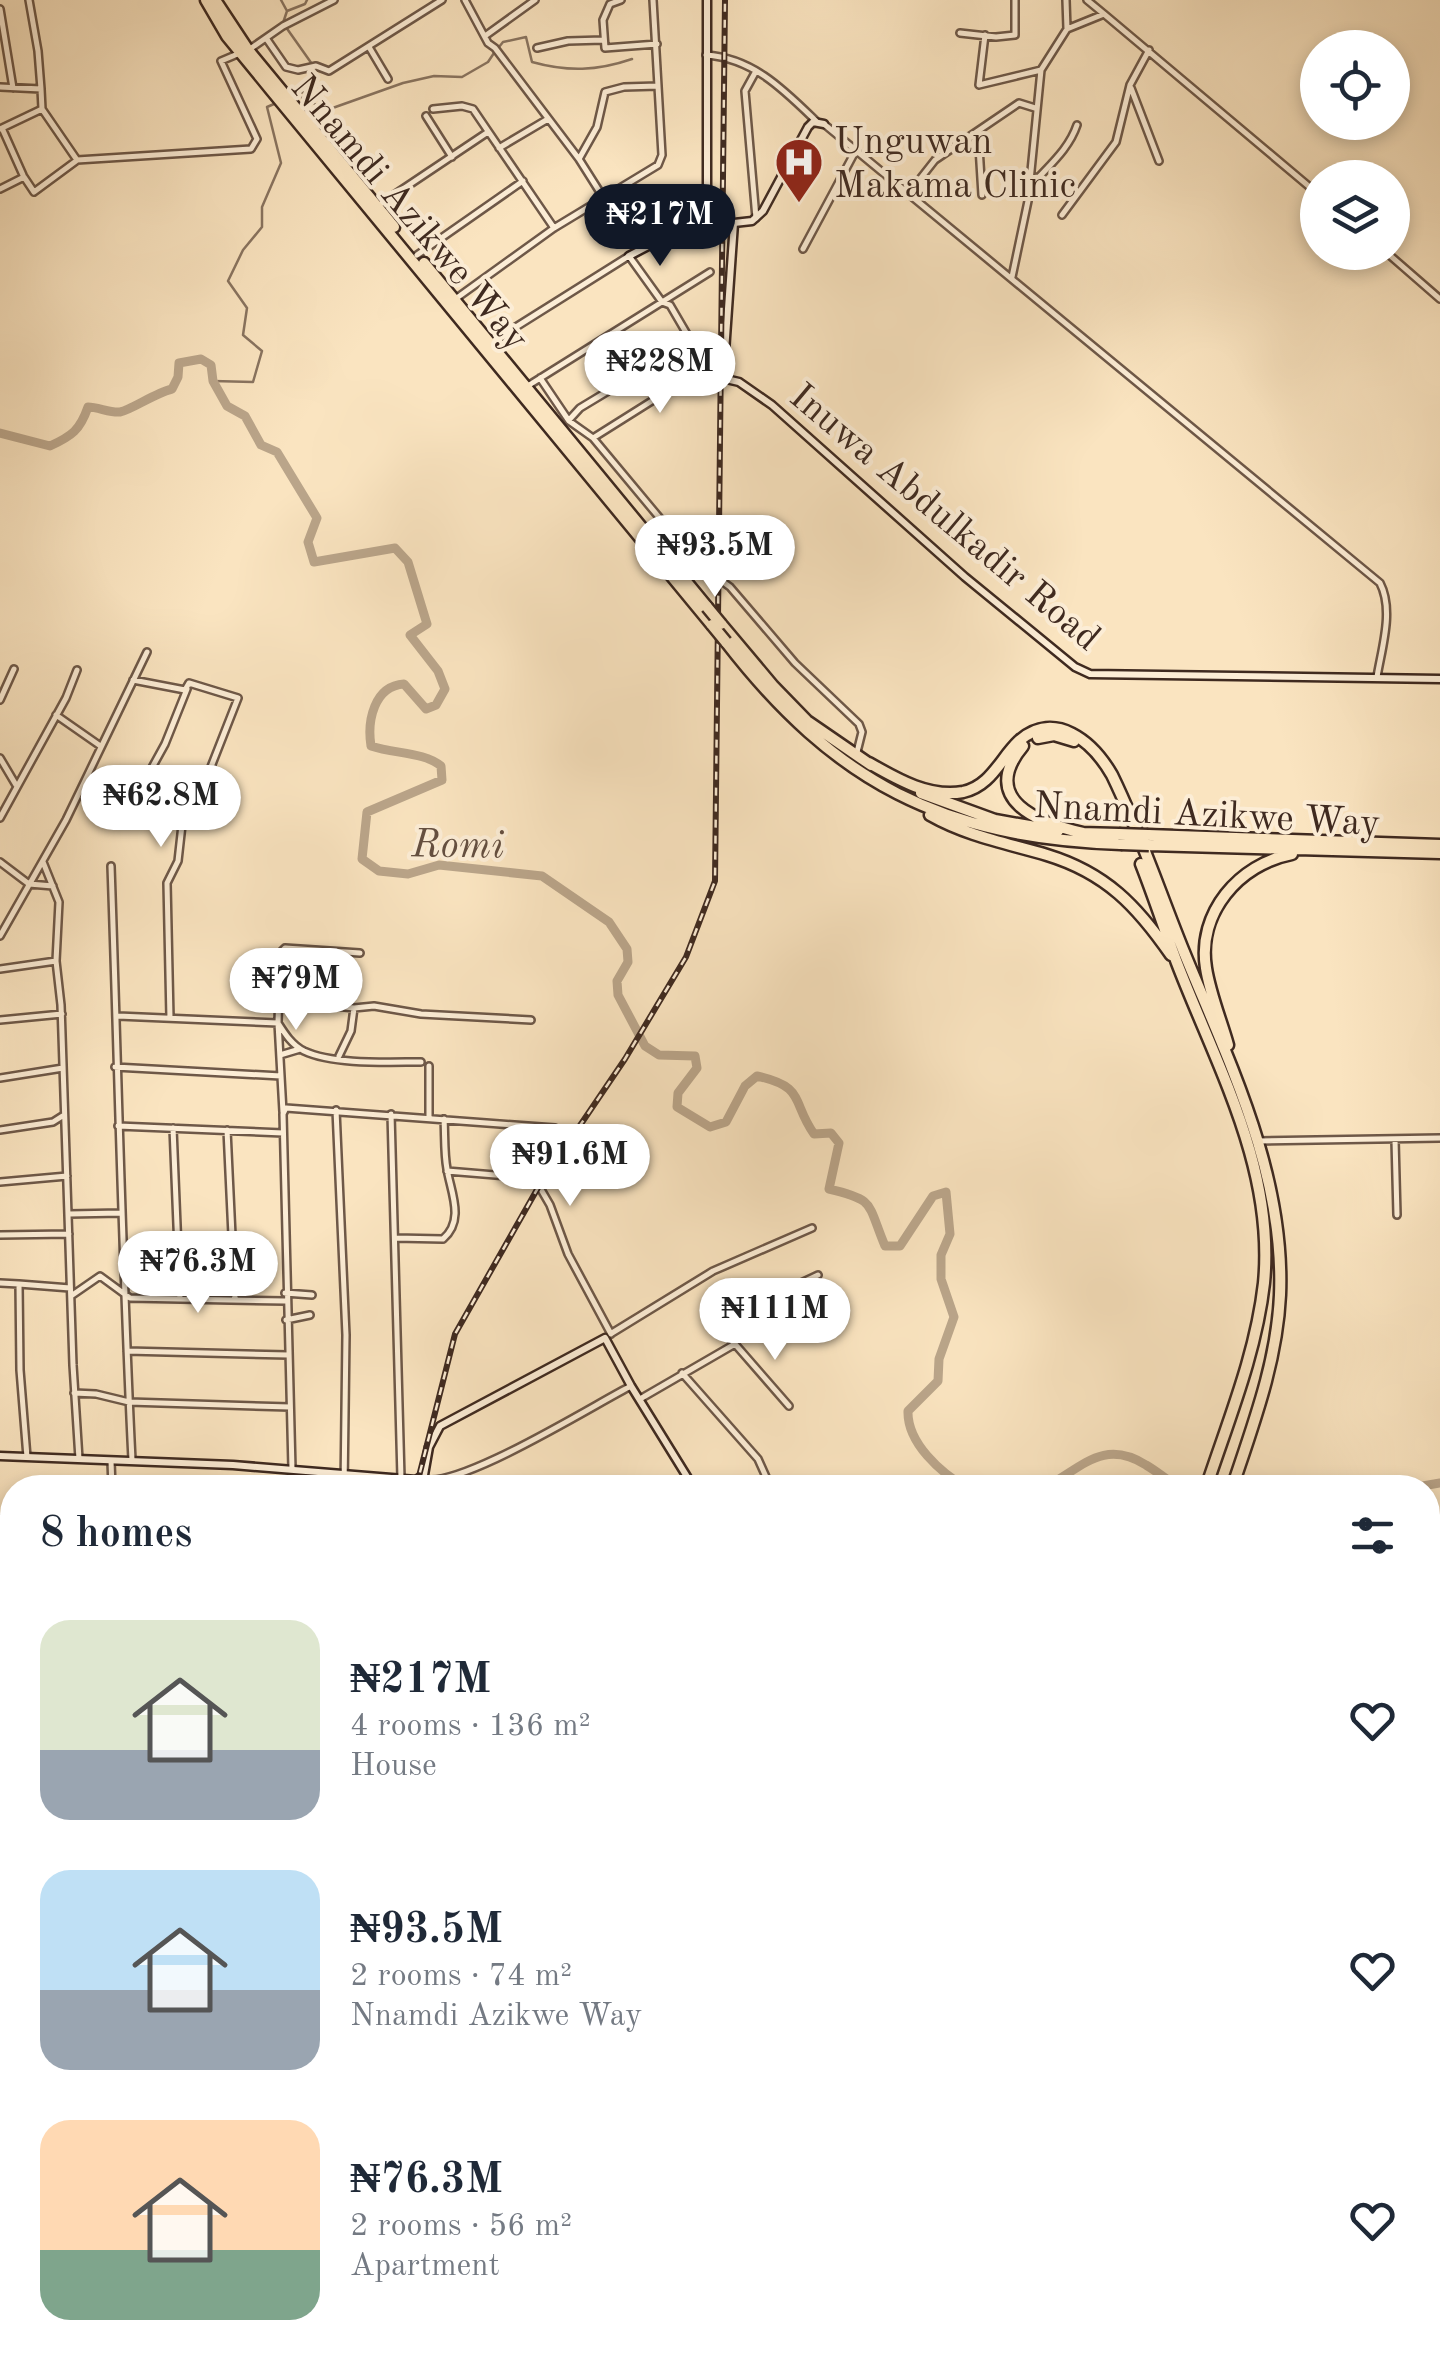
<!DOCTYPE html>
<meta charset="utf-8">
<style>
:root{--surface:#fff;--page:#f6f6f7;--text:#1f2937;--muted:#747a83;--accent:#111827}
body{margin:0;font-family:"Old Standard TT",serif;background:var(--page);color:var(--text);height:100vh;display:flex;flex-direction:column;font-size:38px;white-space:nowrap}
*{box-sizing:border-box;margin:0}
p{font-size:32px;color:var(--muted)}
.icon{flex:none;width:55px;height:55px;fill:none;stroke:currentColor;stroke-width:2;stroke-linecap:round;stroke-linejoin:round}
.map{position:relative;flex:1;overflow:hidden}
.side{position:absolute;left:0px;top:1475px;width:1440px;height:892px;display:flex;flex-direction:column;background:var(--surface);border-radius:40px 40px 0 0;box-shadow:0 5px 15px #0003}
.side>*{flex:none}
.fabs{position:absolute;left:1300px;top:30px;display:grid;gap:20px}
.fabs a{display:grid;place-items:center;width:110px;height:110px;border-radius:50%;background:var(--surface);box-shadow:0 5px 15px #0003;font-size:50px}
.price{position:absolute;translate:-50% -85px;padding:0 22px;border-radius:35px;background:#fff;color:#222;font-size:32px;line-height:65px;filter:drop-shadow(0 2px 5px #0008)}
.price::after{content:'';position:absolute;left:50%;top:60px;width:30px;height:22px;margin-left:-15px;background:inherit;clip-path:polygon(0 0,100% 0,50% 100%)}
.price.selected{background:var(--accent);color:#fff}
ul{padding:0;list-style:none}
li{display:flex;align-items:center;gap:30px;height:250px;padding:0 40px}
li span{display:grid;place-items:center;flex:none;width:280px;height:200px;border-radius:30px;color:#555}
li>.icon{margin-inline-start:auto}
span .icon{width:120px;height:120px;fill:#fffc;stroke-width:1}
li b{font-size:42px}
h2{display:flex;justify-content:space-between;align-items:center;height:120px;padding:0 40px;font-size:42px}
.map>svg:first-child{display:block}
</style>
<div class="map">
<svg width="1440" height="2366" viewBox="0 0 1440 2366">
<rect width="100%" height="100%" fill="#fae4c0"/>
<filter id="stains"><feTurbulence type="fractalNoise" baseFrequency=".002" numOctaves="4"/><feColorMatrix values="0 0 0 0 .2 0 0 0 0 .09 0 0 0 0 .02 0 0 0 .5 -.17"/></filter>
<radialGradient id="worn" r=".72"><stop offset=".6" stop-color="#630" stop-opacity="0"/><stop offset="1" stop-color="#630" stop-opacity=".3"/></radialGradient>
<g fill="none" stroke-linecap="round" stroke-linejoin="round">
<path stroke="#897460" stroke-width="2.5" d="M281 0 287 11
M499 47 503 42 526 37 532 62C568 72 597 71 632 59
M295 94 327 110 403 83 434 76 462 77 488 62 494 53
M290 95 313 90 317 79 312 64 283 23 287 11 305 4 307 0
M213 381 253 382 262 351 243 335 247 308 228 281 243 250 262 227V207L281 163 267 107 274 104
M270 2366 342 2363 364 2355"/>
<path stroke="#baa58a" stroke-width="9" d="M0 433 50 446C72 436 80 430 88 407 98 407 110 413 120 412 131 410 155 393 172 389L178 377 179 363 201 359 211 365 213 381 227 406 245 416 261 445 277 452 317 518 308 542 314 562 395 548 408 562 427 624 410 635 438 671 445 689 436 705 426 709 404 684C374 686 367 721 371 746 395 754 424 752 441 766L442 780 367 812 362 859 379 871 408 874 439 865 542 876 609 922 627 949 628 962 617 981 618 995 645 1046 659 1055 695 1056 697 1068 678 1093 677 1107 710 1127 726 1122 745 1086 757 1076C806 1087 791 1101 814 1134L831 1133 839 1143 829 1189C876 1200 867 1203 885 1246H900L933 1196 946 1192 950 1234 941 1255V1279L954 1317 939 1359 938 1381 908 1411C907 1443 941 1473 967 1488
M1044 1488C1082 1468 1103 1438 1146 1465 1158 1472 1168 1481 1180 1488
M1361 1488H1391
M1411 1488 1440 1483"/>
<g stroke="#6e5848" stroke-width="10">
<path id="street" d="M29 0 38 51 41 89
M465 0 488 43 495 48 579 159 603 197
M621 0 610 4 603 20 605 48 657 44
M1066 0 1067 29
M1087 0 1104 14
M0 9 13 88
M960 33 996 37 1015 35V0
M985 35 979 85 1041 70
M485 36 535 0
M266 38 286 67 298 70 316 66 329 71 442 0
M369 47 388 79
M537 48 568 41 603 40
M250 49 283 26 334 0
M706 55C753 58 784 90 816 121
M756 71 745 91 756 218
M0 87 41 89 42 109 77 160 251 149 257 139 221 61 240 53
M1131 88 1159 161
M433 109 462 106 473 109 554 228
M426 116 452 157
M824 124 1380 583C1394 610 1382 647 1377 677
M2 128 23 175
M0 129 42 109
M978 131 982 195
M499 148 548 119
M579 159 597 127 605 92 624 87 658 86
M1030 178 1039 177C1054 161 1070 146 1077 125
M0 189 24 177 34 192 76 161
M909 193 935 160 1019 103 1035 108
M379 205 488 132
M1062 215 1116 142 1130 85 1149 50
M803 249 856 150
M1386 252 1440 299
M417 255 523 181
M1012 277 1028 201 1041 70 1067 29 1104 14 1318 194
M454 300 554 228 658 165 662 155 653 0
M492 342 629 256 662 302 670 305 691 341 580 408 569 420
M540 378 569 421 593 438 713 582 719 579 730 587 795 663 859 724 862 732 856 756
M526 387 710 272
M593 438 709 365
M133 680 185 690 189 683 238 698 198 800 182 825 178 861 167 883 170 1018
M0 700 14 669
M56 715 99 745
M0 758 16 785
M82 787 182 825
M132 804 165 744 187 689
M0 818 66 698 77 670
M0 862 29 884 53 886
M43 862 59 902 56 961
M111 866C118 1064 122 1262 132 1460
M0 936 66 820 147 652
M0 969 56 961 61 1005 73 1365 79 1459
M278 1000 354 1008 374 1006 421 1014 531 1020
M118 1016 278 1023C285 1034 292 1045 304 1051 334 1065 389 1062 421 1062
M0 1020 62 1014
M280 1055 300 1049
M339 1056 351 1031 354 1008
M429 1066V1117
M115 1067 281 1076
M0 1078 63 1068
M336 1110 346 1335 344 1488
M283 1112 278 1023 280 953 285 948 360 953
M391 1114 401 1478
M118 1126 283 1133
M173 1128 180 1298
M0 1130 53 1122 64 1115
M227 1130 235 1299
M1395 1140 1397 1215
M1258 1141 1440 1138
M447 1171 518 1177 539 1186 550 1205 568 1254 611 1334
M0 1182 67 1176
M69 1214 121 1213
M0 1235 69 1234
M395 1238 443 1239C465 1220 451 1193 447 1169 444 1153 445 1135 444 1119
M0 1283 19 1284
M285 1293 312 1295
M71 1296 100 1276 130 1298 285 1301
M286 1320 310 1315
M612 1333 713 1271 812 1228
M127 1351 288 1355
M682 1373 758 1459 771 1488
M74 1393 96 1394 129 1402 290 1407
M640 1399 735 1344
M789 1406 728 1336V1330L786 1290 818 1275
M27 1457 20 1370 19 1284 70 1288
M111 1461 112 1488
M292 1469 283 1114 286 1108 555 1128
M421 1478C452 1494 595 1404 631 1386
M0 1519H12
M1428 1535H1440
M0 1653 12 1658
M0 1713 12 1720
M1428 1726 1431 1736 1428 1745
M1428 1775 1440 1784
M0 1777 12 1783
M1429 1834 1440 1839
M0 1842 12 1849
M1428 1888 1440 1894
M0 1905 12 1913
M1428 1939 1440 1911
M1428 1965 1440 1970
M0 1969 12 1967
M0 1984 6 1998 12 2047
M0 2026 12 2022
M1430 2035 1440 2007
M0 2085 12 2083
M1428 2168 1440 2169
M1428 2232H1440
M0 2257 12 2247
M0 2264 12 2275
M1428 2284 1440 2285
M0 2335 12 2345
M1428 2341 1440 2345
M171 2355 174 2366
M583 2355 587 2366
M736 2355 746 2366
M1348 2364 1352 2366
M22 2366 30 2355
M30 2366H33
M128 2366 163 2355
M538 2366 551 2355
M695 2366 696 2355
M954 2366 957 2355
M1017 2366 1019 2355
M1069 2366 1070 2355
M1248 2366 1252 2355"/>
</g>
<g stroke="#3f2a20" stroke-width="11">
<path id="secondary" d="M824 124 813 122 808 127 763 211 752 221 734 223 724 366 726 379 739 382 772 405 965 577 1075 667 1090 674 1440 679
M629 256 704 217 707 212V0
M0 1456 233 1465 416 1480 424 1475 429 1447 440 1426 605 1338 631 1386 694 1488"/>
</g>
<g stroke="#3f2a20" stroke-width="15">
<path id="highway" d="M206 0 227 36 272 91 712 625
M215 0 248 50 394 227
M424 263 707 607
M721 624 773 686 807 721 871 765
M726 642C835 783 943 838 1121 844
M1038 738 1054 735 1074 741
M1023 746C978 800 1039 823 1083 833
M869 763C897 779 929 798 963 792 991 786 1000 759 1019 741 1055 709 1093 742 1112 775 1140 832 1160 893 1184 952 1229 1062 1285 1174 1280 1295 1277 1362 1253 1425 1232 1488
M921 793 995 820 1058 831
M930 815C967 836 1006 843 1047 855 1106 873 1137 906 1171 955
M1080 833 1119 834
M1148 835 1440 845
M1149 845 1440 853
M1141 864C1154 897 1165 931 1177 963 1217 1067 1275 1168 1264 1283 1256 1354 1228 1421 1206 1488
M1228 1045C1221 1020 1210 994 1206 968 1197 913 1239 864 1292 854
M903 2366 906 2355
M930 2366 933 2355"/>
</g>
<use href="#street" stroke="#fcedd6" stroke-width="5"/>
<use href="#secondary" stroke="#fcedd6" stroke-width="6"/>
<use href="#highway" stroke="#fae4c0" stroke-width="10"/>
<g stroke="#3f2a20" stroke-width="6">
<path id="rail" d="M416 1488 455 1334 539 1186 625 1059 686 957 715 881 725 0
M31 2366 42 2355"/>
</g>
<use href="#rail" stroke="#fcedd6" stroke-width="2.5" stroke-dasharray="8" stroke-linecap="butt"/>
<g stroke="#3f2a20" stroke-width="15" stroke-linecap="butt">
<path id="highway-bridge" d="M707 607 721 624
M712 625 726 642
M1119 834 1148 835
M1121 844 1149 845"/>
</g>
<use href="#highway-bridge" stroke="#fae4c0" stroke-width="10"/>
</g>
<defs>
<g id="hospital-pin" transform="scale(2.5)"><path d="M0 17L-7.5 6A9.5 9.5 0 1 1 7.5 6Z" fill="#8f2418" stroke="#fcedd6"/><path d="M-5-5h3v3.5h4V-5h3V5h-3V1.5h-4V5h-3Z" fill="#fff"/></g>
</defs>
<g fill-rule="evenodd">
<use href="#hospital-pin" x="799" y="162"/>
</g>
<g text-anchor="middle" stroke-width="8" stroke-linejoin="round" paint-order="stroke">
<g font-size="38" fill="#3f2a20" stroke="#fcedd6" text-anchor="start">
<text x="834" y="153">Unguwan<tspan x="834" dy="44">Makama Clinic</tspan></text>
</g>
<g font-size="38" fill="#3f2a20" stroke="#fcedd6">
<text transform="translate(411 212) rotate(50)" y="13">Nnamdi Azikwe Way</text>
<text transform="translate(946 516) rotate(40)" y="13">Inuwa Abdulkadir Road</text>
<text transform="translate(1207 813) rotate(3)" y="13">Nnamdi Azikwe Way</text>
</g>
<g font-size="40" font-style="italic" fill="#644f40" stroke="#fcedd6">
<text transform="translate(458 843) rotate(1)" y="14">Romi</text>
</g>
</g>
<rect width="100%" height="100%" filter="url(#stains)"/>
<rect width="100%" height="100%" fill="url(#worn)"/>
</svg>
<div class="fabs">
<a><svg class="icon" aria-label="locate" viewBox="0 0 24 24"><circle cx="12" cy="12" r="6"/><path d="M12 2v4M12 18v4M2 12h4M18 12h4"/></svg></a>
<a><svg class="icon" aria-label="layers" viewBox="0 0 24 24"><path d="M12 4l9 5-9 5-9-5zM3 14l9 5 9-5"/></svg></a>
</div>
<b class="price selected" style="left:660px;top:269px">₦217M</b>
<b class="price" style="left:660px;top:416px">₦228M</b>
<b class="price" style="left:715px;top:600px">₦93.5M</b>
<b class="price" style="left:161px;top:850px">₦62.8M</b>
<b class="price" style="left:296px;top:1033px">₦79M</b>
<b class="price" style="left:570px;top:1209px">₦91.6M</b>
<b class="price" style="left:198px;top:1316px">₦76.3M</b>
<b class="price" style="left:775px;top:1363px">₦111M</b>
<section class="side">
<h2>8 homes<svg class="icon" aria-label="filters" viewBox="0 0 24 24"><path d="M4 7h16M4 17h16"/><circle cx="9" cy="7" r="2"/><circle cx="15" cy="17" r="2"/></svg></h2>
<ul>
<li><span style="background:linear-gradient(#dfe7d0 65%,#9aa5b1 0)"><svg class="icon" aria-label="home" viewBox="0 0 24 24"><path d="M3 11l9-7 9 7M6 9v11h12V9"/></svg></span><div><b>₦217M</b><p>4 rooms · 136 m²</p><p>House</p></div><svg class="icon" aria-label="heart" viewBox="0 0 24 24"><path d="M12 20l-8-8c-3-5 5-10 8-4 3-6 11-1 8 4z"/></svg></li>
<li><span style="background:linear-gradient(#bfe0f5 60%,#9aa5b1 0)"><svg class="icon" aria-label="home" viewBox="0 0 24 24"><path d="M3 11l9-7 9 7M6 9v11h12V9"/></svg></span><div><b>₦93.5M</b><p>2 rooms · 74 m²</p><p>Nnamdi Azikwe Way</p></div><svg class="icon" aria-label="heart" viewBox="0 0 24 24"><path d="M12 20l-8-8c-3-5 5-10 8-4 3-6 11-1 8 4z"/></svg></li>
<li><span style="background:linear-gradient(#ffd9b3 65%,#7fa58c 0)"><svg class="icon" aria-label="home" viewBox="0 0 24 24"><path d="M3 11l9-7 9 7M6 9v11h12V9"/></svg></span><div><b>₦76.3M</b><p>2 rooms · 56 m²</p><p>Apartment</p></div><svg class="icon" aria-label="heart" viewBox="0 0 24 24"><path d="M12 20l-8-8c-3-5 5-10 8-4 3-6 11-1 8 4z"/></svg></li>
</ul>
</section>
</div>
